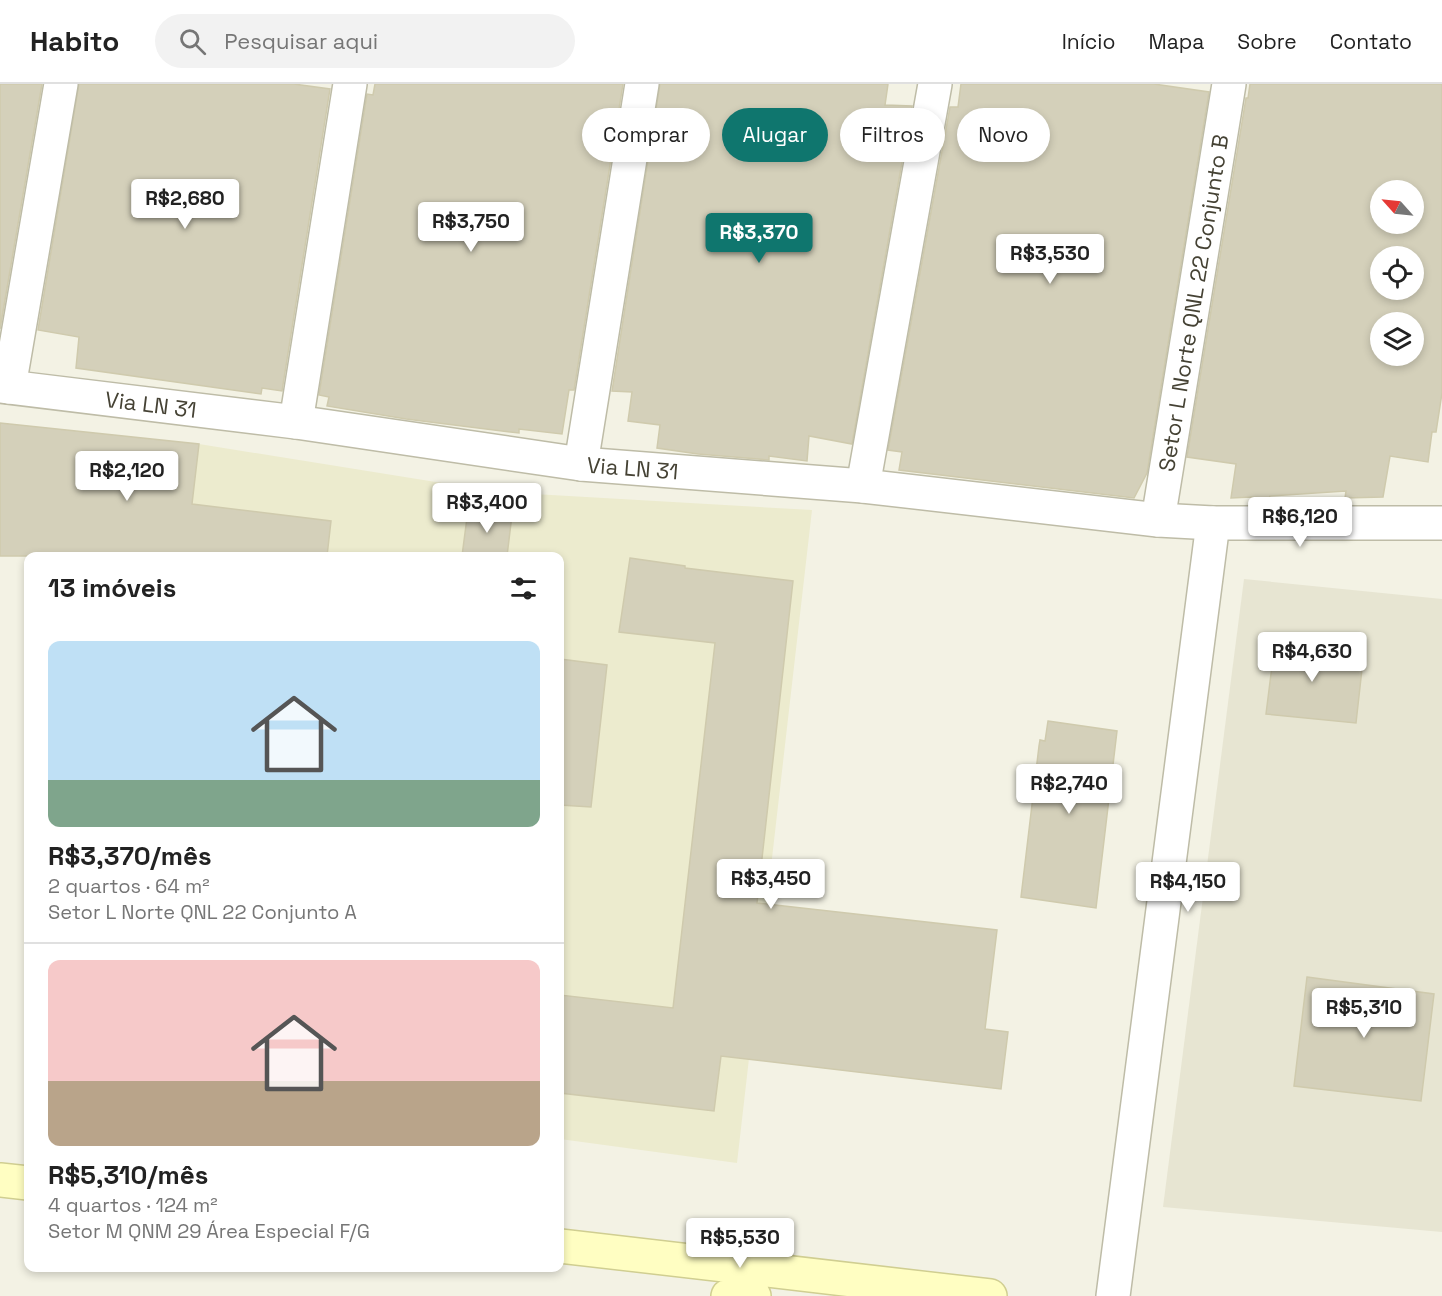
<!DOCTYPE html>
<html lang="pt">
<meta charset="utf-8">
<style>
:root{--surface:#fff;--page:#f2f2f2;--text:#222;--muted:#767676;--line:#e0e0e0;--accent:#0f766e}
body{margin:0;font-family:"Space Grotesk",sans-serif;background:var(--page);color:var(--text);height:100vh;display:flex;flex-direction:column;font-size:22px;white-space:nowrap}
*{box-sizing:border-box;margin:0}
p{font-size:20px;color:var(--muted)}
.icon{flex:none;width:33px;height:33px;fill:none;stroke:currentColor;stroke-width:2;stroke-linecap:round;stroke-linejoin:round}
.map{position:relative;flex:1;overflow:hidden}
.side{position:absolute;left:24px;top:468px;width:540px;height:720px;display:flex;flex-direction:column;background:var(--surface);border-radius:12px;box-shadow:0 3px 9px #0003}
.side>*{flex:none}
.guide{position:absolute;left:582px;top:24px;width:570px;height:54px;display:flex;gap:12px}
.needle{width:39px;rotate:297deg}
.fabs{position:absolute;left:1370px;top:96px;display:grid;gap:12px}
.fabs a{display:grid;place-items:center;width:54px;height:54px;border-radius:50%;background:var(--surface);box-shadow:0 3px 9px #0003;font-size:30px}
.price{position:absolute;translate:-50% -51px;padding:0 14px;border-radius:6px;background:#fff;color:#222;font-size:20px;line-height:39px;filter:drop-shadow(0 2px 3px #0008)}
.price::after{content:'';position:absolute;left:50%;top:36px;width:18px;height:14px;margin-left:-9px;background:inherit;clip-path:polygon(0 0,100% 0,50% 100%)}
.price.active{background:var(--accent);color:#fff}
ul{padding:0;list-style:none}
li{display:grid;align-content:center;gap:12px;height:318px;padding:0 24px}
li+li{border-top:2px solid var(--line)}
li span{display:grid;place-items:center;height:186px;border-radius:12px;color:#555}
li>.icon{margin-inline-start:auto}
span .icon{width:108px;height:108px;fill:#fffc;stroke-width:1}
li b{font-size:26px}
h2{display:flex;justify-content:space-between;align-items:center;height:72px;padding:0 24px;font-size:26px}
.pill{padding:0 21px;border-radius:27px;background:var(--surface);box-shadow:0 3px 9px #0003;font-size:21px;line-height:54px}
.pill.active{background:var(--accent);color:#fff}
header{display:flex;align-items:center;gap:36px;box-sizing:border-box;height:84px;padding:0 30px;background:var(--surface);border-bottom:2px solid var(--line)}
header strong{font-size:28px}
nav{display:flex;gap:33px;margin-inline-start:auto;font-size:21px}
.search{width:420px;height:54px;background:var(--page);display:flex;align-items:center;gap:15px;box-sizing:border-box;padding:0 21px;border-radius:33px;color:var(--muted);font-size:22px}
.map>svg:first-child{display:block}
</style>
<header>
<strong>Habito</strong>
<div class="search"><svg class="icon" aria-label="search" viewBox="0 0 24 24"><circle cx="10" cy="10" r="6"/><path d="M15 15l6 6"/></svg>Pesquisar aqui</div>
<nav><a>Início</a><a>Mapa</a><a>Sobre</a><a>Contato</a></nav>
</header>
<div class="map">
<svg width="1442" height="1212" viewBox="0 0 1442 1212">
<rect width="100%" height="100%" fill="#f3f2e4"/>
<path fill="#e7e5d2" d="M1244 495 1442 515V1148L1163 1123Z"/>
<path fill="#ecebce" d="M199 360 498 408 812 426 737 1079 560 1055V472H185Z"/>
<path fill="#d4d0ba" stroke="#cfcaad" stroke-width="1.5" fill-rule="evenodd" d="M0 0H42L0 245Z
M79 0H294L330 5 282 307 262 304 261 310 76 284 79 253 38 246Z
M375 0H623L574 306H569L562 350 519 345V349L406 335 327 322 329 313 319 311 367 10 373 11Z
M660 0H888L885 21 912 22 852 360 809 352 807 377 769 372V376L698 370 657 364 660 341 628 337 632 308 612 307Z
M961 0H1154L1209 8 1147 389 1134 414 899 386 902 368 888 366 950 23H958Z
M1250 0H1442V309L1436 348H1432L1428 378 1390 372 1383 413 1345 414 1346 407 1270 412 1269 415 1252 413 1231 414 1236 380 1187 373 1246 14H1248ZM1380 106H1413V140H1380ZM1380 172H1413V206H1380ZM1380 238H1413V272H1380Z
M0 339 199 360 192 420 331 437 327 472H0Z
M468 426 512 431 507 472H462Z
M630 474 685 482V484L793 497 757 819 997 846 985 945 1008 948 1001 1005 721 972 714 1027 560 1009V911L673 924 715 559 619 548Z
M1296 550 1331 554 1327 580 1362 585 1356 639 1266 630 1275 558 1294 561Z
M560 575 607 581 591 723 560 721Z
M1048 637 1117 647 1096 824 1021 813 1039 662 1040 656 1045 657Z
M1307 893 1434 910 1421 1017 1294 1002Z"/>
<g fill="none" stroke-linecap="round" stroke-linejoin="round">
<g stroke="#bebca7" stroke-width="36">
<g id="street">
<path id="s1" d="M0 302 296 338 581 380 863 402 1158 436 1213 439H1442"/>
<path d="M9 303 61 0"/>
<path d="M296 338 350 0"/>
<path d="M581 380 642 0"/>
<path d="M863 402 935 0"/>
<path id="s2" d="M1158 436 1229 0"/>
<path d="M1113 1212 1213 439"/>
</g>
</g>
<g stroke="#d0ce91" stroke-width="36">
<path id="secondary" d="M0 1096 28 1099
M560 1162 990 1212
M728 1212 737 1210 754 1212"/>
</g>
<use href="#street" stroke="#fff" stroke-width="33"/>
<use href="#secondary" stroke="#fffec2" stroke-width="33"/>
</g>
<g text-anchor="middle" stroke-width="6" stroke-linejoin="round" paint-order="stroke">
<g font-size="22" fill="#454234" stroke="#fff">
<text dy="8" stroke="none"><textPath href="#s2" startOffset="220">Setor L Norte QNL 22 Conjunto B</textPath></text>
<text dy="8" stroke="none"><textPath href="#s1" startOffset="152">Via LN 31</textPath></text>
<text dy="8" stroke="none"><textPath href="#s1" startOffset="638">Via LN 31</textPath></text>
</g>
</g>
</svg>
<div class="fabs">
<a><svg class="needle" viewBox="-14 -14 28 28"><path d="M0-13l5 13h-10z" fill="#e53935"/><path d="M0 13l5-13h-10z" fill="#767676"/></svg></a>
<a><svg class="icon" aria-label="locate" viewBox="0 0 24 24"><circle cx="12" cy="12" r="6"/><path d="M12 2v4M12 18v4M2 12h4M18 12h4"/></svg></a>
<a><svg class="icon" aria-label="layers" viewBox="0 0 24 24"><path d="M12 4l9 5-9 5-9-5zM3 14l9 5 9-5"/></svg></a>
</div>
<b class="price" style="left:185px;top:146px">R$2,680</b>
<b class="price" style="left:471px;top:169px">R$3,750</b>
<b class="price active" style="left:759px;top:180px">R$3,370</b>
<b class="price" style="left:1050px;top:201px">R$3,530</b>
<b class="price" style="left:127px;top:418px">R$2,120</b>
<b class="price" style="left:487px;top:450px">R$3,400</b>
<b class="price" style="left:1300px;top:464px">R$6,120</b>
<b class="price" style="left:1312px;top:599px">R$4,630</b>
<b class="price" style="left:1069px;top:731px">R$2,740</b>
<b class="price" style="left:771px;top:826px">R$3,450</b>
<b class="price" style="left:1188px;top:829px">R$4,150</b>
<b class="price" style="left:1364px;top:955px">R$5,310</b>
<b class="price" style="left:740px;top:1185px">R$5,530</b>
<div class="guide">
<a class="pill">Comprar</a>
<a class="pill active">Alugar</a>
<a class="pill">Filtros</a>
<a class="pill">Novo</a>
</div>
<section class="side">
<h2>13 imóveis<svg class="icon" aria-label="filters" viewBox="0 0 24 24"><path d="M4 7h16M4 17h16"/><circle cx="9" cy="7" r="2"/><circle cx="15" cy="17" r="2"/></svg></h2>
<ul>
<li><span style="background:linear-gradient(#bfe0f5 75%,#7fa58c 0)"><svg class="icon" aria-label="home" viewBox="0 0 24 24"><path d="M3 11l9-7 9 7M6 9v11h12V9"/></svg></span><div><b>R$3,370/mês</b><p>2 quartos · 64 m²</p><p>Setor L Norte QNL 22 Conjunto A</p></div></li>
<li><span style="background:linear-gradient(#f6c9c9 65%,#b9a48a 0)"><svg class="icon" aria-label="home" viewBox="0 0 24 24"><path d="M3 11l9-7 9 7M6 9v11h12V9"/></svg></span><div><b>R$5,310/mês</b><p>4 quartos · 124 m²</p><p>Setor M QNM 29 Área Especial F/G</p></div></li>
</ul>
</section>
</div>
